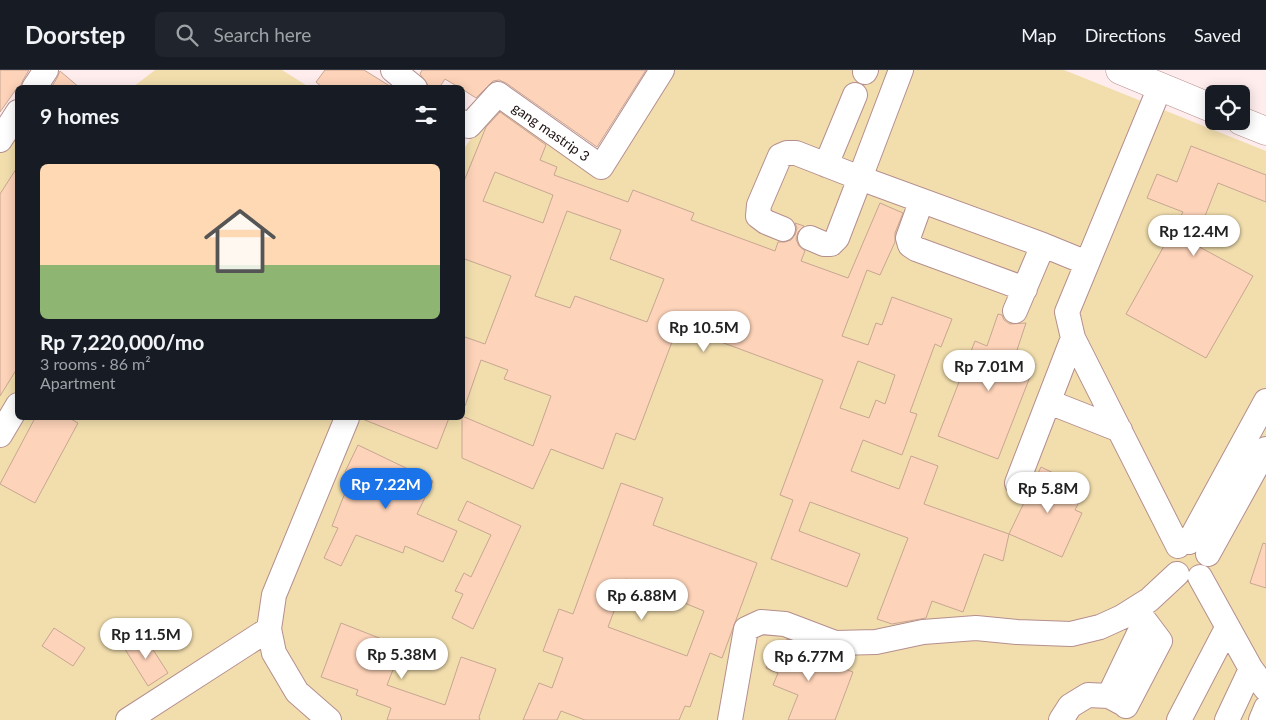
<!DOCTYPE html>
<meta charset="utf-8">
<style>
:root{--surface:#171b24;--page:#20242c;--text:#f1f3f6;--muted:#9ea1a6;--line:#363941;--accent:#1a73e8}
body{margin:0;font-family:Lato,sans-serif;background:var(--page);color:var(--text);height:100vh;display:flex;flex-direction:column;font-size:19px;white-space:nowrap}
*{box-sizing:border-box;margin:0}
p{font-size:16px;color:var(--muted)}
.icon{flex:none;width:28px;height:28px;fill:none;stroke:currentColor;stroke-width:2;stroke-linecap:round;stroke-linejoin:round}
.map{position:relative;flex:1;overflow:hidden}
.sheet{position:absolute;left:15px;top:15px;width:450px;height:335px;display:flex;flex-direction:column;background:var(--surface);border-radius:8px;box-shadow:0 2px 12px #0003}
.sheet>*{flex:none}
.controls{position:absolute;left:1205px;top:15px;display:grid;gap:10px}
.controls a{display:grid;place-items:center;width:45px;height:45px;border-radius:8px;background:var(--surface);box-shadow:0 2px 12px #0003;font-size:25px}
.price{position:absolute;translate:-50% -42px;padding:0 11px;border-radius:18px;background:#fff;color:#222;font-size:16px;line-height:32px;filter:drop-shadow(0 1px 2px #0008)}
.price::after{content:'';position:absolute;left:50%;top:30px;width:15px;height:11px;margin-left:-8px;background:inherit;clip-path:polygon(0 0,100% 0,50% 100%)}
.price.selected{background:var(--accent);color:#fff}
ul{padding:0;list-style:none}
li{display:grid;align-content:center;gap:10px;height:265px;padding:0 25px}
li span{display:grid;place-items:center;height:155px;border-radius:8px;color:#555}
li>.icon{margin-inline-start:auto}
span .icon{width:90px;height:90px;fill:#fffc;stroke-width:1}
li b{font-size:21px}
h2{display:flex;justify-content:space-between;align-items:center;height:60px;padding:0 25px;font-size:21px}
header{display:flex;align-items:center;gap:30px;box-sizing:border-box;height:70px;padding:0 25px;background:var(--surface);border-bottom:1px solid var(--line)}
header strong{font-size:24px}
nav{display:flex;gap:28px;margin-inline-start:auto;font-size:18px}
.search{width:350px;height:45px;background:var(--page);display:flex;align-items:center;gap:12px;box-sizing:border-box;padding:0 18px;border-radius:8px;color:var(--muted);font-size:19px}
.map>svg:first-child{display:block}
</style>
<header>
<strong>Doorstep</strong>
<div class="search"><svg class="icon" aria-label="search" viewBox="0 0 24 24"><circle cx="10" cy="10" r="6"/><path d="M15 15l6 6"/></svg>Search here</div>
<nav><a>Map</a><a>Directions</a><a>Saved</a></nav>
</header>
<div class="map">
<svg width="1266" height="650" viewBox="0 0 1266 650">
<rect width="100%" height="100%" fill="#ffeded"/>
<path fill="#f2dead" d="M155 0H282L309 17H133Z
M669 0H1064L1266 81V650H0V82L17 56 18 348H462L463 80 500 27 602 102Z"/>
<path fill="#fdd3b9" stroke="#c7a692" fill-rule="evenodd" d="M0 0H29L23 10 20 18H17L0 42Z
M325 0H364L393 18H323L316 12Z
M422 0H646L597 77 506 13 499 10 493 11 476 28 462 19V18H460L445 9 439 18H430L420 4Z
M60 1 80 18H51L57 8Z
M500 42 546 75 540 90 557 97 554 105 628 132 633 120 694 143 691 150 775 181 778 172H785L791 170 795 165 797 158 795 153 804 156 798 162 796 169 799 176 805 181 801 191 848 208 880 133 903 143 895 163V172L880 205 867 200 842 266 868 275 876 253 882 255 892 227 952 249 941 277 935 274 910 342 917 344 902 385 863 370 851 401 899 419 911 386 938 396 924 434 1009 464 1003 491 984 484 963 542 932 531 926 548 892 554 877 549 908 468 810 432 799 461 860 484 847 517 771 489 793 430 780 425 823 310 678 256 635 370 616 363 603 399 551 379 533 419 462 388V346L533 376 551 326 504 309 508 300 481 290 465 336 462 335V266L485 274 511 206 462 188V116L486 57ZM495 102 553 125 543 153 483 131ZM567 141 621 160 610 189 664 209 647 252 575 226 570 238 535 226ZM858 291 895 305 885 334 876 330 869 348 840 338Z
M1191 76 1266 105V132L1218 113 1194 174 1253 206 1206 288 1126 244 1183 142 1147 128 1157 104 1177 112Z
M18 96V297L0 326V124Z
M998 244 1002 245 1004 250 1010 254 1026 253 1015 286 1035 294 998 389 938 366 975 271 987 276Z
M35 348H69L78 353 35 433 0 414Z
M360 348H449L437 379Z
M358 375 433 411 417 444 457 461 443 492 405 476 403 483 356 465 341 496 324 488 338 458 332 456 352 405 345 402Z
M1041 397 1074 413 1070 423 1081 428 1075 440 1082 443 1062 487 1009 464Z
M621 413 663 428 653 455 757 493 722 588 710 583 690 637 685 636 679 650H585L561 641 557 650H523L539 613 552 618 563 588 543 581 559 539 573 544ZM626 509 704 541 687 586 608 557Z
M467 431 521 456 473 559 452 548 463 524 455 521 464 503 471 507 491 465 458 450Z
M1263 473 1266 474V518L1250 513Z
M341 553 402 577 387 615 445 635 461 587 496 599 479 647 480 650H387L391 638 356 625 358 620 321 607Z
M54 558 85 578 73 596 42 576Z
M143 564 168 603 148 616 123 576Z
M787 569 813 579 810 586 853 602 835 650H788L798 625 773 615 778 603 766 598 775 574 784 577Z"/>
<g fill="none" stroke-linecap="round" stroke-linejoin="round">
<g stroke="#b58e8e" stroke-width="26">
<path id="minor" d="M393 0 415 18
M901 0 860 108 1043 175 1087 193
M865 2 866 0
M1160 17 1067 242 1073 268 1178 476
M34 18 46 0
M462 52 469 56 498 24 601 97 662 0
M0 70 18 42
M826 95 855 25
M921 132 908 168 910 175 916 179 1025 219
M783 159 766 152 758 146 759 135 780 86 787 83H796L860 108 837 168 831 174H824L810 168
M1015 241 1043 175
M1049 332 1120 360
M0 365 18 335
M1017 413 1073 268
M1189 472 1266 331
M1208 484 1266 379
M1200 507 1251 599 1266 619
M1109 626 1145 551 1160 571 1126 636
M128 650 269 559
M329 650 297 622 274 583 269 559 274 525 347 348
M730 650 746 559 761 552 785 554 835 573 876 572 923 562 976 558 1017 562 1071 564 1100 557 1122 547 1149 530 1177 504
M1061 650 1070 636 1088 625 1109 626 1122 633
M1179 650 1227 558
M1227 650 1251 599
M1261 650 1266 638"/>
</g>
<g stroke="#b58e8e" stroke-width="29">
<path id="major" d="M1120 0 1214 39
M1241 51 1266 61"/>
</g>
<use href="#minor" stroke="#fff" stroke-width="24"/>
<use href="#major" stroke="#fff" stroke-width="28"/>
</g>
<g text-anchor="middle" stroke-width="4.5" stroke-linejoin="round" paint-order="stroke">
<g font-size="14" fill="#201212" stroke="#fff">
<text transform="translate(551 62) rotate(35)" y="5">gang mastrip 3</text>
</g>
</g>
</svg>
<div class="controls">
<a><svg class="icon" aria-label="locate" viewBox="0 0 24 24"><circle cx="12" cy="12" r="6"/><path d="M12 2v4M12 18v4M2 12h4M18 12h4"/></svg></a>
</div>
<b class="price" style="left:1194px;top:187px">Rp 12.4M</b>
<b class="price" style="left:704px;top:283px">Rp 10.5M</b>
<b class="price" style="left:989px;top:322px">Rp 7.01M</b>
<b class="price selected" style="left:386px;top:440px">Rp 7.22M</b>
<b class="price" style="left:1048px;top:444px">Rp 5.8M</b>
<b class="price" style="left:642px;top:551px">Rp 6.88M</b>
<b class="price" style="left:146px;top:590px">Rp 11.5M</b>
<b class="price" style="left:402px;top:610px">Rp 5.38M</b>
<b class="price" style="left:809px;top:612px">Rp 6.77M</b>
<section class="sheet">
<h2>9 homes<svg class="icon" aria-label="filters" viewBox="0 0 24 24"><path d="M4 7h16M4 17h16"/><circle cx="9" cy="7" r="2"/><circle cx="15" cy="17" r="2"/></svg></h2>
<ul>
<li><span style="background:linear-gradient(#ffd9b3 65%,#8fb573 0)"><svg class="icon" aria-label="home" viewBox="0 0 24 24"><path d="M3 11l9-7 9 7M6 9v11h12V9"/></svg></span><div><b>Rp 7,220,000/mo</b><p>3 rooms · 86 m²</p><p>Apartment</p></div></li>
</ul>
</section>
</div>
